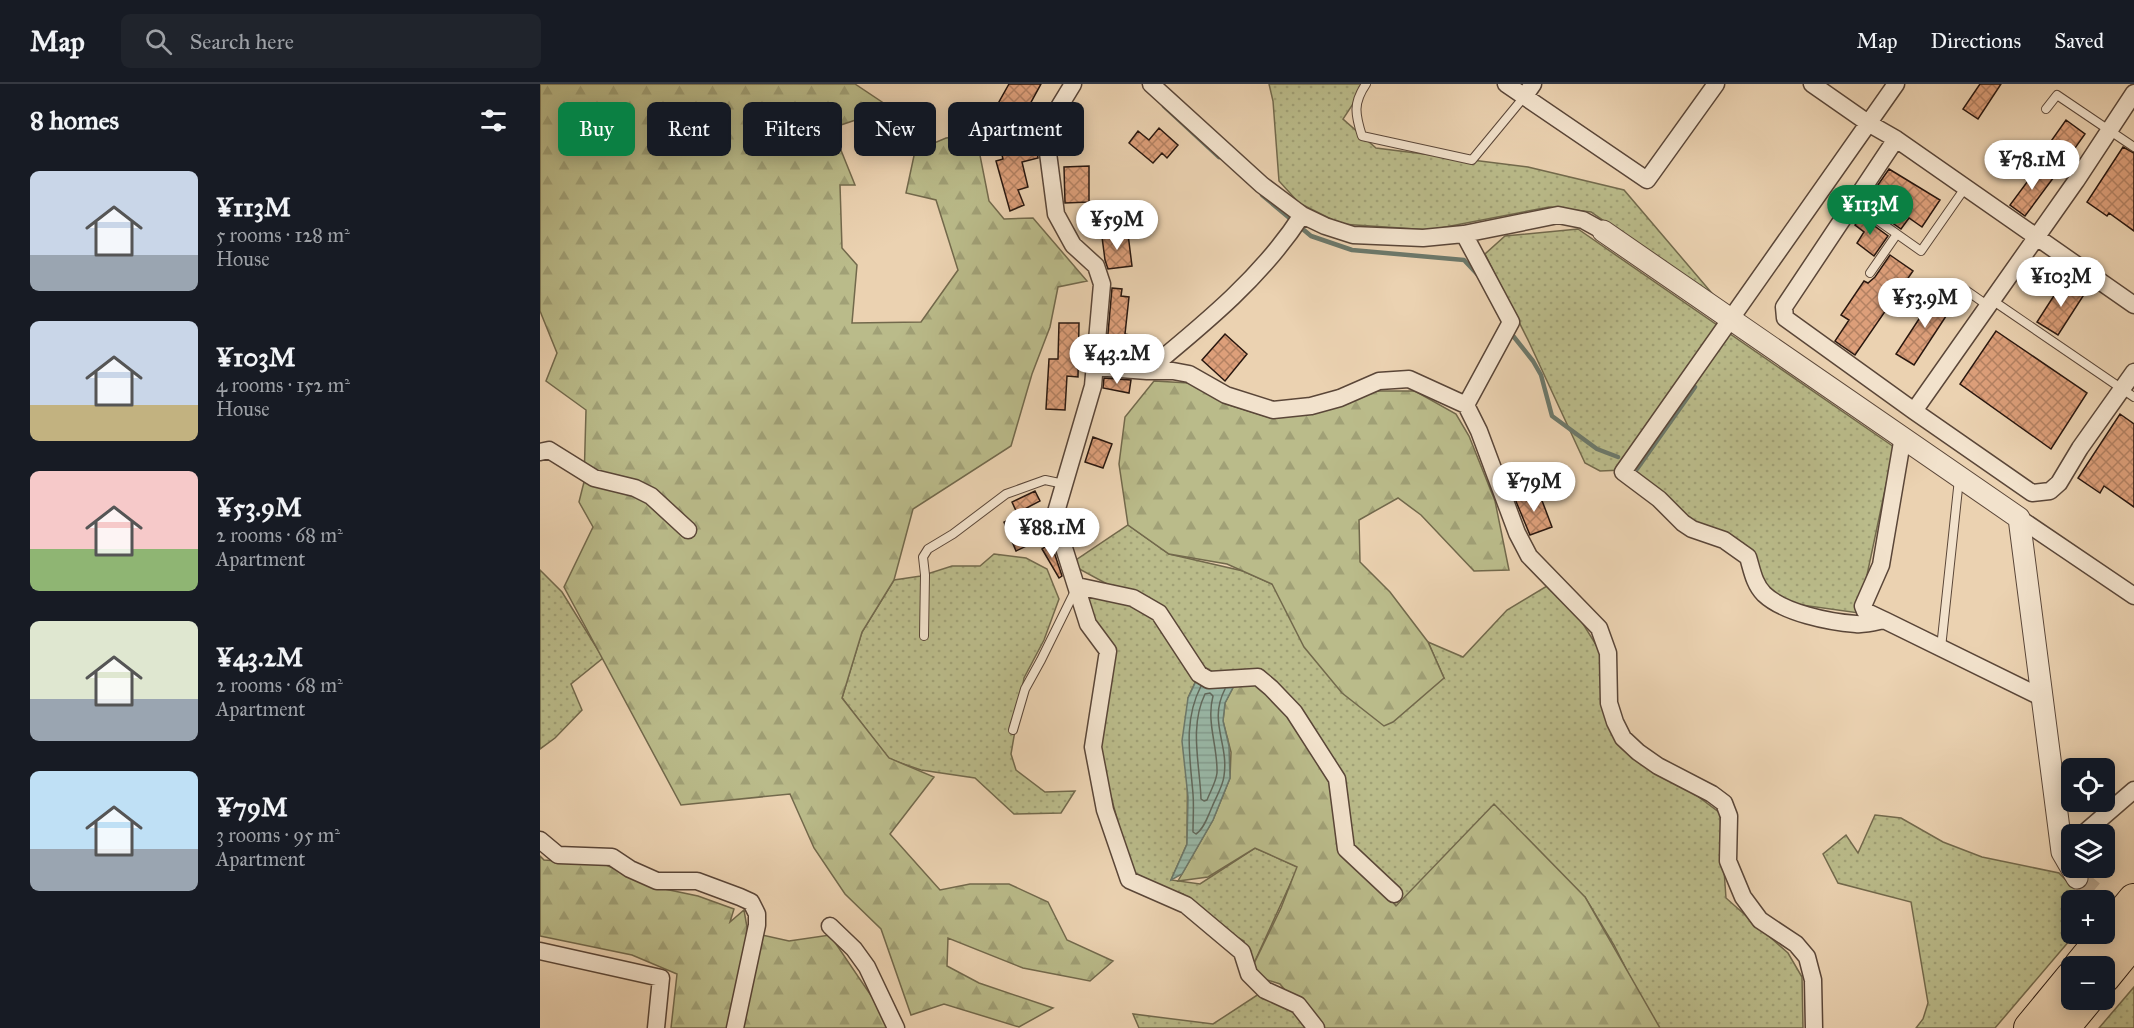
<!DOCTYPE html>
<meta charset="utf-8">
<style>
:root{--surface:#171b24;--page:#20242c;--text:#f1f3f6;--muted:#9ea1a6;--line:#363941;--accent:#0b8043}
body{margin:0;font-family:"IM FELL Great Primer",serif;background:var(--page);color:var(--text);height:100vh;display:flex;flex-direction:column;font-size:22px;white-space:nowrap}
*{box-sizing:border-box;margin:0}
p{font-size:20px;color:var(--muted)}
.icon{flex:none;width:33px;height:33px;fill:none;stroke:currentColor;stroke-width:2;stroke-linecap:round;stroke-linejoin:round}
.map{position:relative;flex:1;overflow:hidden}
.drawer{display:flex;flex-direction:column;background:var(--surface);width:540px}
.drawer>*{flex:none}
.top-card{position:absolute;left:18px;top:18px;width:570px;height:54px;display:flex;gap:12px}
.buttons{position:absolute;left:1521px;top:674px;display:grid;gap:12px}
.buttons a{display:grid;place-items:center;width:54px;height:54px;border-radius:9px;background:var(--surface);box-shadow:0 3px 15px #0003;font-size:30px}
.price{position:absolute;translate:-50% -51px;padding:0 14px;border-radius:21px;background:#fff;color:#222;font-size:20px;line-height:39px;filter:drop-shadow(0 2px 3px #0008)}
.price::after{content:'';position:absolute;left:50%;top:36px;width:18px;height:14px;margin-left:-9px;background:inherit;clip-path:polygon(0 0,100% 0,50% 100%)}
.price.active{background:var(--accent);color:#fff}
ul{padding:0;list-style:none}
li{display:flex;align-items:center;gap:18px;height:150px;padding:0 30px}
li span{display:grid;place-items:center;flex:none;width:168px;height:120px;border-radius:9px;color:#555}
li>.icon{margin-inline-start:auto}
span .icon{width:72px;height:72px;fill:#fffc;stroke-width:1}
li b{font-size:26px}
h2{display:flex;justify-content:space-between;align-items:center;height:72px;padding:0 30px;font-size:26px}
.tag{padding:0 21px;border-radius:9px;background:var(--surface);box-shadow:0 3px 15px #0003;font-size:21px;line-height:54px}
.tag.active{background:var(--accent);color:#fff}
header{display:flex;align-items:center;gap:36px;box-sizing:border-box;height:84px;padding:0 30px;background:var(--surface);border-bottom:2px solid var(--line)}
header strong{font-size:28px}
nav{display:flex;gap:33px;margin-inline-start:auto;font-size:21px}
.search{width:420px;height:54px;background:var(--page);display:flex;align-items:center;gap:15px;box-sizing:border-box;padding:0 21px;border-radius:9px;color:var(--muted);font-size:22px}
main{display:flex;flex:1;min-height:0}
.map>svg:first-child{display:block}
</style>
<header>
<strong>Map</strong>
<div class="search"><svg class="icon" aria-label="search" viewBox="0 0 24 24"><circle cx="10" cy="10" r="6"/><path d="M15 15l6 6"/></svg>Search here</div>
<nav><a>Map</a><a>Directions</a><a>Saved</a></nav>
</header>
<main>
<section class="drawer">
<h2>8 homes<svg class="icon" aria-label="filters" viewBox="0 0 24 24"><path d="M4 7h16M4 17h16"/><circle cx="9" cy="7" r="2"/><circle cx="15" cy="17" r="2"/></svg></h2>
<ul>
<li><span style="background:linear-gradient(#c9d6e8 70%,#9aa5b1 0)"><svg class="icon" aria-label="home" viewBox="0 0 24 24"><path d="M3 11l9-7 9 7M6 9v11h12V9"/></svg></span><div><b>¥113M</b><p>5 rooms · 128 m²</p><p>House</p></div></li>
<li><span style="background:linear-gradient(#c9d6e8 70%,#c2b280 0)"><svg class="icon" aria-label="home" viewBox="0 0 24 24"><path d="M3 11l9-7 9 7M6 9v11h12V9"/></svg></span><div><b>¥103M</b><p>4 rooms · 152 m²</p><p>House</p></div></li>
<li><span style="background:linear-gradient(#f6c9c9 65%,#8fb573 0)"><svg class="icon" aria-label="home" viewBox="0 0 24 24"><path d="M3 11l9-7 9 7M6 9v11h12V9"/></svg></span><div><b>¥53.9M</b><p>2 rooms · 68 m²</p><p>Apartment</p></div></li>
<li><span style="background:linear-gradient(#dfe7d0 65%,#9aa5b1 0)"><svg class="icon" aria-label="home" viewBox="0 0 24 24"><path d="M3 11l9-7 9 7M6 9v11h12V9"/></svg></span><div><b>¥43.2M</b><p>2 rooms · 68 m²</p><p>Apartment</p></div></li>
<li><span style="background:linear-gradient(#bfe0f5 65%,#9aa5b1 0)"><svg class="icon" aria-label="home" viewBox="0 0 24 24"><path d="M3 11l9-7 9 7M6 9v11h12V9"/></svg></span><div><b>¥79M</b><p>3 rooms · 95 m²</p><p>Apartment</p></div></li>
</ul>
</section>
<div class="map">
<svg width="1594" height="944" viewBox="0 0 1594 944">
<defs>
<pattern id="grass-dots" width="8" height="8" patternUnits="userSpaceOnUse" patternTransform="scale(1.5)"><rect width="8" height="8" fill="#babb8a"/><path d="M2 2h.1M6 6h.1" fill="none" stroke="#a0a076" stroke-width="1.8" stroke-linecap="round"/></pattern>
<pattern id="forest-firs" width="22" height="20" patternUnits="userSpaceOnUse" patternTransform="scale(1.5)"><rect width="22" height="20" fill="#babb8a"/><path d="M5 1l3.5 6h-7zM16 11l3.5 6h-7z" fill="#a0a076"/></pattern>
<pattern id="water-rules" width="6" height="5" patternUnits="userSpaceOnUse" patternTransform="scale(1.5)"><rect width="6" height="5" fill="#99b8a7"/><path d="M0 2.5h6" fill="none" stroke="#849d8f"/></pattern>
<pattern id="building-cross-hatch" width="8" height="8" patternUnits="userSpaceOnUse" patternTransform="scale(1.5)"><rect width="8" height="8" fill="#dd9f7a"/><path d="M0 0l8 8M0 8l8-8" fill="none" stroke="#b38162"/></pattern>
</defs>
<rect width="100%" height="100%" fill="#ebd2b1"/>
<filter id="stains"><feTurbulence type="fractalNoise" baseFrequency=".00333" numOctaves="4"/><feColorMatrix values="0 0 0 0 .2 0 0 0 0 .09 0 0 0 0 .02 0 0 0 .5 -.17"/></filter>
<radialGradient id="worn" r=".72"><stop offset=".6" stop-color="#630" stop-opacity="0"/><stop offset="1" stop-color="#630" stop-opacity=".3"/></radialGradient>
<path fill="url(#grass-dots)" stroke="#72694c" stroke-width="1.5" d="M729 0H826L803 35 836 64 988 83 1084 106 1176 214 1051 128 1009 123 890 146 801 140 759 119 739 97 733 17Z
M1038 145 1354 363 1319 529 1247 519 1228 505 1211 470 1159 440 1083 386 1060 387 1045 379 989 258 945 170 965 152Z
M588 441 629 470 703 487 732 500 904 594 888 558 923 573 967 526 1007 502 1040 535 1063 572 1066 628 1140 699 1180 729 1186 814 1248 869 1262 893 1263 944H1116L1074 861 1045 813 856 822 659 590 648 614 647 760 631 796 660 800 715 764 758 783 709 890 704 857 656 830 643 810 595 799 566 695 558 688 568 567 537 502 593 514 530 480Z
M454 470 486 474 507 485 519 515 504 556 484 594 471 670 476 686 505 708 535 707 521 729 474 730 435 694 381 686 349 675 302 614 322 548 354 496 381 492 412 482H440Z
M0 486 22 508 63 574 31 600 42 626 15 654 0 665Z
M1335 731 1361 734 1403 758 1442 773 1519 789 1545 816H1532V849H1536L1455 944H1376L1383 935 1388 919 1371 818 1298 799 1283 770 1306 751 1318 769Z
M1594 903V944H1559Z
M725 906 774 944H599L593 930 673 940Z"/>
<path fill="url(#forest-firs)" stroke="#72694c" stroke-width="1.5" d="M0 0H315L351 24 292 44 315 101H300L302 164 317 181 312 239 381 238 418 186 396 116 366 109 375 67 406 54 436 51 449 117 464 135 493 134 547 197 518 203 510 243 492 290 471 362 373 425 354 496 322 548 302 614 349 674 394 693 350 750 400 806 430 800H469L508 818 527 856 573 877 550 897 483 884 408 854 407 882 439 899 513 924 479 943 404 920 371 931 341 845 305 810 274 764 250 710 141 721 24 503 53 443 39 418 44 398 46 326 6 297 17 269 0 227Z
M614 297 649 299 686 320 731 334 826 307H875L916 330 929 352 955 417 969 486 934 487 881 431 858 414 819 436 820 478 850 508 888 558 904 594 853 638 844 642 802 609 764 563 732 500 687 480 629 470 588 441 579 380 585 333Z
M718 593 797 695 806 765 856 822 954 720 1045 813 1120 944H776L740 900 709 890 741 824 757 783 715 764 668 793 638 797 673 736 690 694 691 668 683 637 685 619 698 594Z
M0 772 4 776 64 780 115 803 158 812 194 825 190 838 204 826 208 849 188 944H131L137 890 92 871 0 852Z
M222 851 249 857 290 851 353 944H203Z"/>
<path fill="url(#water-rules)" stroke="#6c786a" stroke-width="1.5" d="M698 594 685 619 683 637 689 662 690 694 673 736 642 790 631 796 647 760 648 713 642 657 648 614 657 595Z"/>
<g fill="none" stroke-linecap="round" stroke-linejoin="round">
<path stroke="#61685b" stroke-width="1.5" d="M661 602C643 637 650 673 653 710 654 722 653 735 653 748L656 750C664 745 668 732 672 723 676 713 683 702 684 692 689 659 668 638 685 605
M670 609 673 612C666 638 678 663 677 689 676 698 670 708 667 716L664 717 661 715C660 681 649 643 665 610Z"/>
<path stroke="#6c786a" stroke-width="4.5" d="M624 22 679 73
M722 111 771 152 812 166 924 176 938 191
M970 248 993 277 1001 291 1012 332 1057 365 1078 373
M1097 385 1155 303"/>
</g>
<path fill="url(#building-cross-hatch)" stroke="#29170f" stroke-width="1.5" d="M469 0H501L490 20 487 19 477 37 455 25Z
M1440 0H1461L1438 35 1423 25Z
M1526 36 1545 50 1528 74 1509 60Z
M619 44 638 61 627 74 622 69 613 79 589 59 598 47 609 56Z
M495 55 498 74 482 78 488 103 478 106 484 121 470 127 456 77 463 75 462 71 466 70 464 63Z
M1583 63 1594 69V147L1569 129 1567 132 1547 118Z
M549 82V118L525 119 524 83Z
M1499 82 1514 93 1485 132 1470 121Z
M1349 85 1400 116 1382 143 1369 134 1361 145 1344 133 1352 121 1333 108Z
M1321 132 1348 152 1334 172 1317 159 1324 148 1315 141Z
M588 150 592 182 568 185 565 176 562 153Z
M1350 171 1373 187 1315 271 1295 257 1309 236 1301 231 1324 197 1328 199 1335 193Z
M1524 196 1545 209 1518 251 1497 238Z
M572 204 582 205 581 212 589 213 585 250 590 251 587 264 582 262 579 274 566 272Z
M1396 209 1414 220 1374 281 1356 270Z
M519 239H539L538 293 527 292 525 326 506 325 509 275H518Z
M1456 247 1547 309 1511 365 1420 300Z
M685 250 707 270 685 297 662 276Z
M564 294 591 296 589 309 563 304Z
M1580 330 1594 340V423L1564 402 1560 409 1538 394Z
M553 353 572 360 563 384 545 378Z
M998 406 1012 443 990 451 975 415Z
M495 407 500 417 477 429 472 418Z
M537 427 554 434 544 460 532 455 530 447Z
M485 428 497 457 476 467 464 438Z
M511 459 522 492 519 494 502 465Z"/>
<g fill="none" stroke-linecap="round" stroke-linejoin="round">
<path stroke="#c4ad91" stroke-width="21" stroke-dasharray="21 10" stroke-linecap="butt" d="M1537 794 1563 816
M1564 818 1591 840"/>
<g stroke="#5a4638" stroke-width="10">
<path id="service" d="M826 0C813 19 815 30 822 52L932 76 984 13
M1506 25 1517 11 1594 63
M1313 119 1381 167 1425 104
M1330 189 1357 150
M1417 200 1447 221
M1452 216 1594 313
M384 552 385 491 383 473 388 465 413 450 466 410 505 396 524 400
M1401 564 1419 395
M473 646 485 605 501 576 536 505"/>
</g>
<g stroke="#5a4638" stroke-width="19">
<path id="minor" d="M533 0 505 46 516 130 533 161 556 182 562 200 553 302 516 428 519 448 548 540 568 567 553 663 565 726 589 796 646 821 702 868 709 890 725 906 758 921 776 944
M611 0 722 101 762 131 785 142 813 151 883 154 924 150 1018 131 1043 136 1063 147
M966 0 1107 96 1176 0
M1272 0 1328 39 1356 55 1594 221
M1356 0 1083 388 1119 415 1143 439 1152 445 1184 456 1208 473C1212 486 1214 500 1224 510 1244 529 1289 538 1316 540 1325 541 1335 538 1344 536L1503 614
M984 13 993 0
M1356 55 1244 223 1245 234 1374 327 1492 409 1510 407 1519 399 1540 364 1594 288
M924 150 971 238 926 321 939 347 977 449 989 472 1059 544 1068 569 1069 619 1075 638 1083 654 1098 668 1118 682 1172 710 1184 719 1189 732 1188 777 1203 813 1220 836 1256 860 1267 873 1273 896 1274 944
M555 283 607 287C664 240 722 193 762 131
M607 287H633L649 290 686 311 733 326 771 322 800 314 839 297 869 295 926 321
M1374 327 1536 97 1594 9
M0 368 9 366 54 394 95 404 111 412 148 446
M1479 434 1594 512
M537 502 593 514 619 529 659 590 669 596 718 593 731 604 754 628 797 695 806 765 854 810
M1344 536 1325 527 1323 522 1341 481 1363 352
M1543 750 1594 706
M0 756 18 771 72 773 90 785 117 797H157L200 813 211 818 217 830V841L195 944
M290 842 314 865 327 883 356 944
M0 867 121 894 116 944"/>
</g>
<g stroke="#5a4638" stroke-width="23">
<path id="tertiary" d="M1063 147 1479 434 1522 768 1537 794"/>
</g>
<g stroke="#29170f" stroke-width="34">
<path id="motorway" d="M1540 882 1594 816
M1564 893 1594 856
M1490 944 1532 893
M1523 944 1547 915"/>
</g>
<use href="#service" stroke="#f2e2cc" stroke-width="8"/>
<use href="#minor" stroke="#f2e2cc" stroke-width="16"/>
<use href="#tertiary" stroke="#f2e2cc" stroke-width="21"/>
<use href="#motorway" stroke="#ebd2b1" stroke-width="32"/>
</g>
<rect width="100%" height="100%" filter="url(#stains)"/>
<rect width="100%" height="100%" fill="url(#worn)"/>
</svg>
<div class="buttons">
<a><svg class="icon" aria-label="locate" viewBox="0 0 24 24"><circle cx="12" cy="12" r="6"/><path d="M12 2v4M12 18v4M2 12h4M18 12h4"/></svg></a>
<a><svg class="icon" aria-label="layers" viewBox="0 0 24 24"><path d="M12 4l9 5-9 5-9-5zM3 14l9 5 9-5"/></svg></a>
<a>+</a>
<a>−</a>
</div>
<b class="price" style="left:1492px;top:107px">¥78.1M</b>
<b class="price active" style="left:1330px;top:152px">¥113M</b>
<b class="price" style="left:577px;top:167px">¥59M</b>
<b class="price" style="left:1521px;top:224px">¥103M</b>
<b class="price" style="left:1385px;top:245px">¥53.9M</b>
<b class="price" style="left:577px;top:301px">¥43.2M</b>
<b class="price" style="left:994px;top:429px">¥79M</b>
<b class="price" style="left:512px;top:475px">¥88.1M</b>
<div class="top-card">
<a class="tag active">Buy</a>
<a class="tag">Rent</a>
<a class="tag">Filters</a>
<a class="tag">New</a>
<a class="tag">Apartment</a>
</div>
</div>
</main>
